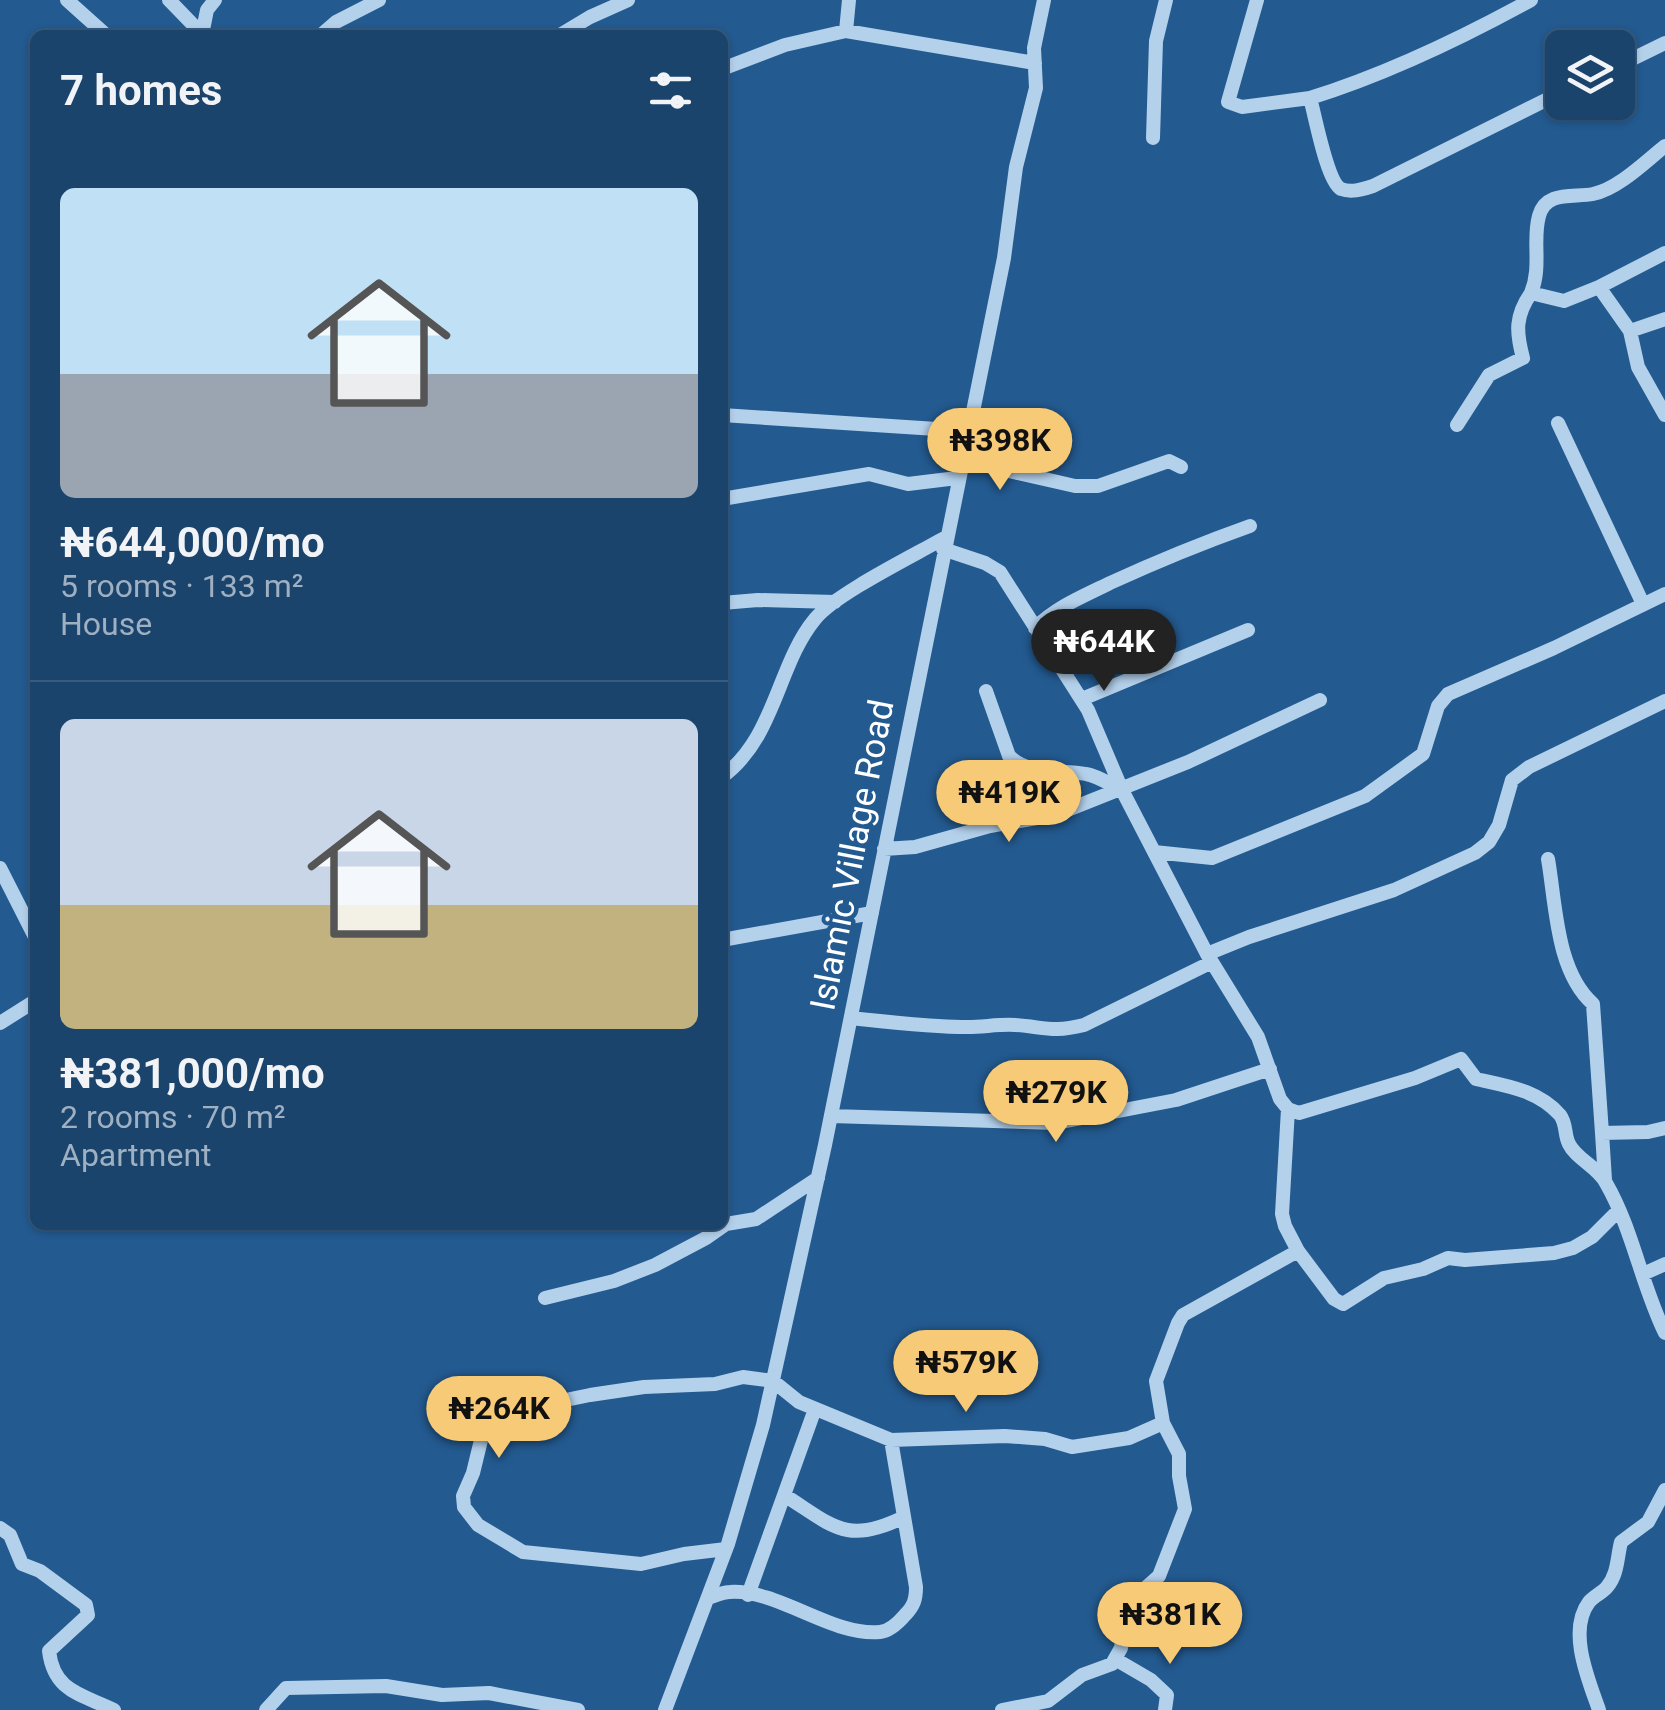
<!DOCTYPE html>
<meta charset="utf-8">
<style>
:root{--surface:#1a446c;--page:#234b72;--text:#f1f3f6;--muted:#9fb0c2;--line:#385c7f;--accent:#f7ca77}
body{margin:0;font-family:Roboto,sans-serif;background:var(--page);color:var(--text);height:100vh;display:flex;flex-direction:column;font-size:38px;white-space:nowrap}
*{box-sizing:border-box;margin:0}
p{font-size:32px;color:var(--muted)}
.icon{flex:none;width:55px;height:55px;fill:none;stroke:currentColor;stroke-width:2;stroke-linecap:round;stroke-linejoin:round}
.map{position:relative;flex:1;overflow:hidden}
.details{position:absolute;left:30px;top:30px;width:698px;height:1200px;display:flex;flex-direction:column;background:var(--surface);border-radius:15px;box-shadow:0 2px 8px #0004,0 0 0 2px var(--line)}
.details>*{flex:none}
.fabs{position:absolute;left:1545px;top:30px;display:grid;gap:20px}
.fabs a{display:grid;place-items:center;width:90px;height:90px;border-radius:15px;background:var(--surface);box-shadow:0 2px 8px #0004,0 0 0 2px var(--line);font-size:50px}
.price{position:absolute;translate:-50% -85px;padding:0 22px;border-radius:35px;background:var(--accent);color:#111;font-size:32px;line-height:65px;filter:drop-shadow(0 2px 5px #0008)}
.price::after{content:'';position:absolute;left:50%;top:60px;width:30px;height:22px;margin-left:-15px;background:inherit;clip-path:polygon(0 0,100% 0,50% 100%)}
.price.selected{background:#222;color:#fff}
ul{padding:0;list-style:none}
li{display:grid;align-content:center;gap:20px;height:530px;padding:0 30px}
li+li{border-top:2px solid var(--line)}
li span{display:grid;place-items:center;height:310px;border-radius:15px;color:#555}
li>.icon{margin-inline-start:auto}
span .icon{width:180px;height:180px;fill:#fffc;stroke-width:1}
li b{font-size:42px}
h2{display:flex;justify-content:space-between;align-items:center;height:120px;padding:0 30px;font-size:42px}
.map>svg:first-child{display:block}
</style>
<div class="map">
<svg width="1665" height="1710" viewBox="0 0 1665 1710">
<rect width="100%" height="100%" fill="#235a90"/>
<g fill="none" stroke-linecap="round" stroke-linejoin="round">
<path stroke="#b4d1ec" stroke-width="14" d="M67 0 106 35
M169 0 201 33
M1257 0 1228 102 1242 107 1310 98C1315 115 1327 182 1341 189 1352 193 1363 189 1373 186L1562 92
M846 31 849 0
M202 35 207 10 215 0
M321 35 336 22 379 0
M560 35 590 17 628 0
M1618 66 1665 43
M722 69 785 45 846 31 1035 63
M1310 98C1387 74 1460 39 1531 0
M1153 138 1156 41 1166 0
M1599 287 1665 253
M1531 293C1542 266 1532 241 1539 216 1546 190 1574 198 1593 194 1618 189 1645 162 1665 146
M1665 319 1630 331 1638 367 1665 415
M722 415 967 431
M1558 423 1643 604
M1457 425 1489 375 1523 358C1516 332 1515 316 1531 293L1564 301 1599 287 1630 331
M961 460 1075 486H1098L1169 461 1181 467
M722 499 869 474 908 484 957 478
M943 549 985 563 1000 572 1088 710 1122 790 1207 954 1258 1037 1280 1099 1288 1109 1299 1113 1415 1078 1461 1059 1476 1079C1507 1086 1538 1090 1560 1115 1567 1124 1564 1135 1569 1144 1576 1159 1598 1167 1606 1183 1633 1230 1641 1284 1665 1333
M722 603 758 600 835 602
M1035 628C1058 606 1082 597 1110 583 1156 562 1202 543 1250 526
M986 691 1009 756C1029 776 1061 769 1086 774 1098 776 1111 785 1122 790
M1082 699 1248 630
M722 777C776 737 777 665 815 619 835 594 915 555 946 537
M884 849 915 847 990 826 1055 815 1188 762 1320 700
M1154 852 1212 858 1365 796 1423 754 1438 706 1448 694 1554 648 1665 594
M1548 859C1556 905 1556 971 1593 1004L1602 1133 1648 1132 1665 1128
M0 868 35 937
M722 940 872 913
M1207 954 1249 937 1394 890 1475 853 1489 842 1499 825 1512 780 1529 767 1665 701
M851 1018C889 1022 929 1027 968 1027 983 1027 1000 1024 1015 1025 1045 1027 1052 1033 1084 1025L1212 962
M0 1023 35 1001
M831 1116 1056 1123 1176 1100 1270 1069
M1602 1133 1605 1180
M1298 1251 1334 1299 1343 1304 1384 1278 1423 1269 1448 1258 1465 1260 1554 1253 1573 1248 1592 1237 1618 1211
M1643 1274 1665 1264
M545 1298 614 1281 655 1265 706 1238 726 1224 756 1219 818 1178
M784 1495C832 1525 846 1546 904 1517
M0 1528 10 1535 22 1564 40 1571 86 1605 88 1615 49 1651C54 1692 81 1694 114 1710
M726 1549 684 1554 641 1564 523 1552 478 1525 464 1507 463 1496 473 1473 482 1436 489 1425 508 1412 590 1395 644 1387 715 1384 743 1377 773 1381 799 1402 891 1440 1005 1436 1045 1439 1072 1447 1129 1438 1163 1423
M748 1595 815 1409
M708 1598C715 1596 723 1592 730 1592 778 1589 833 1637 880 1632 890 1631 899 1622 905 1615 914 1606 916 1599 916 1587L891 1440
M1115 1659 1151 1680 1167 1695 1165 1710
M266 1710 286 1688 386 1686 442 1695 489 1693 578 1710
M665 1710 728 1544 763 1425 825 1145 1004 258 1016 167 1036 88 1034 48 1044 0
M1002 1710 1048 1701 1082 1675 1112 1664 1121 1648 1126 1610 1133 1599 1159 1576 1185 1509 1179 1476V1454L1163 1423 1156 1381 1178 1323 1183 1315 1298 1251 1285 1226 1282 1214 1288 1109
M1599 1710C1589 1681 1567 1631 1589 1602 1594 1596 1602 1593 1607 1587 1618 1574 1617 1558 1621 1542L1648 1522 1665 1490"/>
</g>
<g text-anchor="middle" stroke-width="9" stroke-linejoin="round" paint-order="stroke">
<g font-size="35" fill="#fff" stroke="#235a90">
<text transform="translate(852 855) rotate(-79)" y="12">Islamic Village Road</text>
</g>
</g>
</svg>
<div class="fabs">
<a><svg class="icon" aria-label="layers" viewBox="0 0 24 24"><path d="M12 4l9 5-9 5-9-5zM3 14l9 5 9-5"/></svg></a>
</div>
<b class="price" style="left:1000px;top:493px">₦398K</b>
<b class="price selected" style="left:1104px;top:694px">₦644K</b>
<b class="price" style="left:1009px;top:845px">₦419K</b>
<b class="price" style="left:1056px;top:1145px">₦279K</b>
<b class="price" style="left:966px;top:1415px">₦579K</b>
<b class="price" style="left:499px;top:1461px">₦264K</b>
<b class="price" style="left:1170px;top:1667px">₦381K</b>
<section class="details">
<h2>7 homes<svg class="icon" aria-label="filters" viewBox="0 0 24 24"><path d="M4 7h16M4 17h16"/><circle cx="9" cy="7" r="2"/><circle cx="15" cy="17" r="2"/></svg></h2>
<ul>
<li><span style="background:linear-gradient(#bfe0f5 60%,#9aa5b1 0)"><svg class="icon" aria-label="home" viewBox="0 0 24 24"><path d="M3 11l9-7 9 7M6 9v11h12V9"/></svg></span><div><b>₦644,000/mo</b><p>5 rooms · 133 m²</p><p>House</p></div></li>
<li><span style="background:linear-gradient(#c9d6e8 60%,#c2b280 0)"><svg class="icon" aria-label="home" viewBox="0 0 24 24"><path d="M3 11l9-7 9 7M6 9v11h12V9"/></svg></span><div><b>₦381,000/mo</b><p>2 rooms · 70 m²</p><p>Apartment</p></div></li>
</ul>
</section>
</div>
